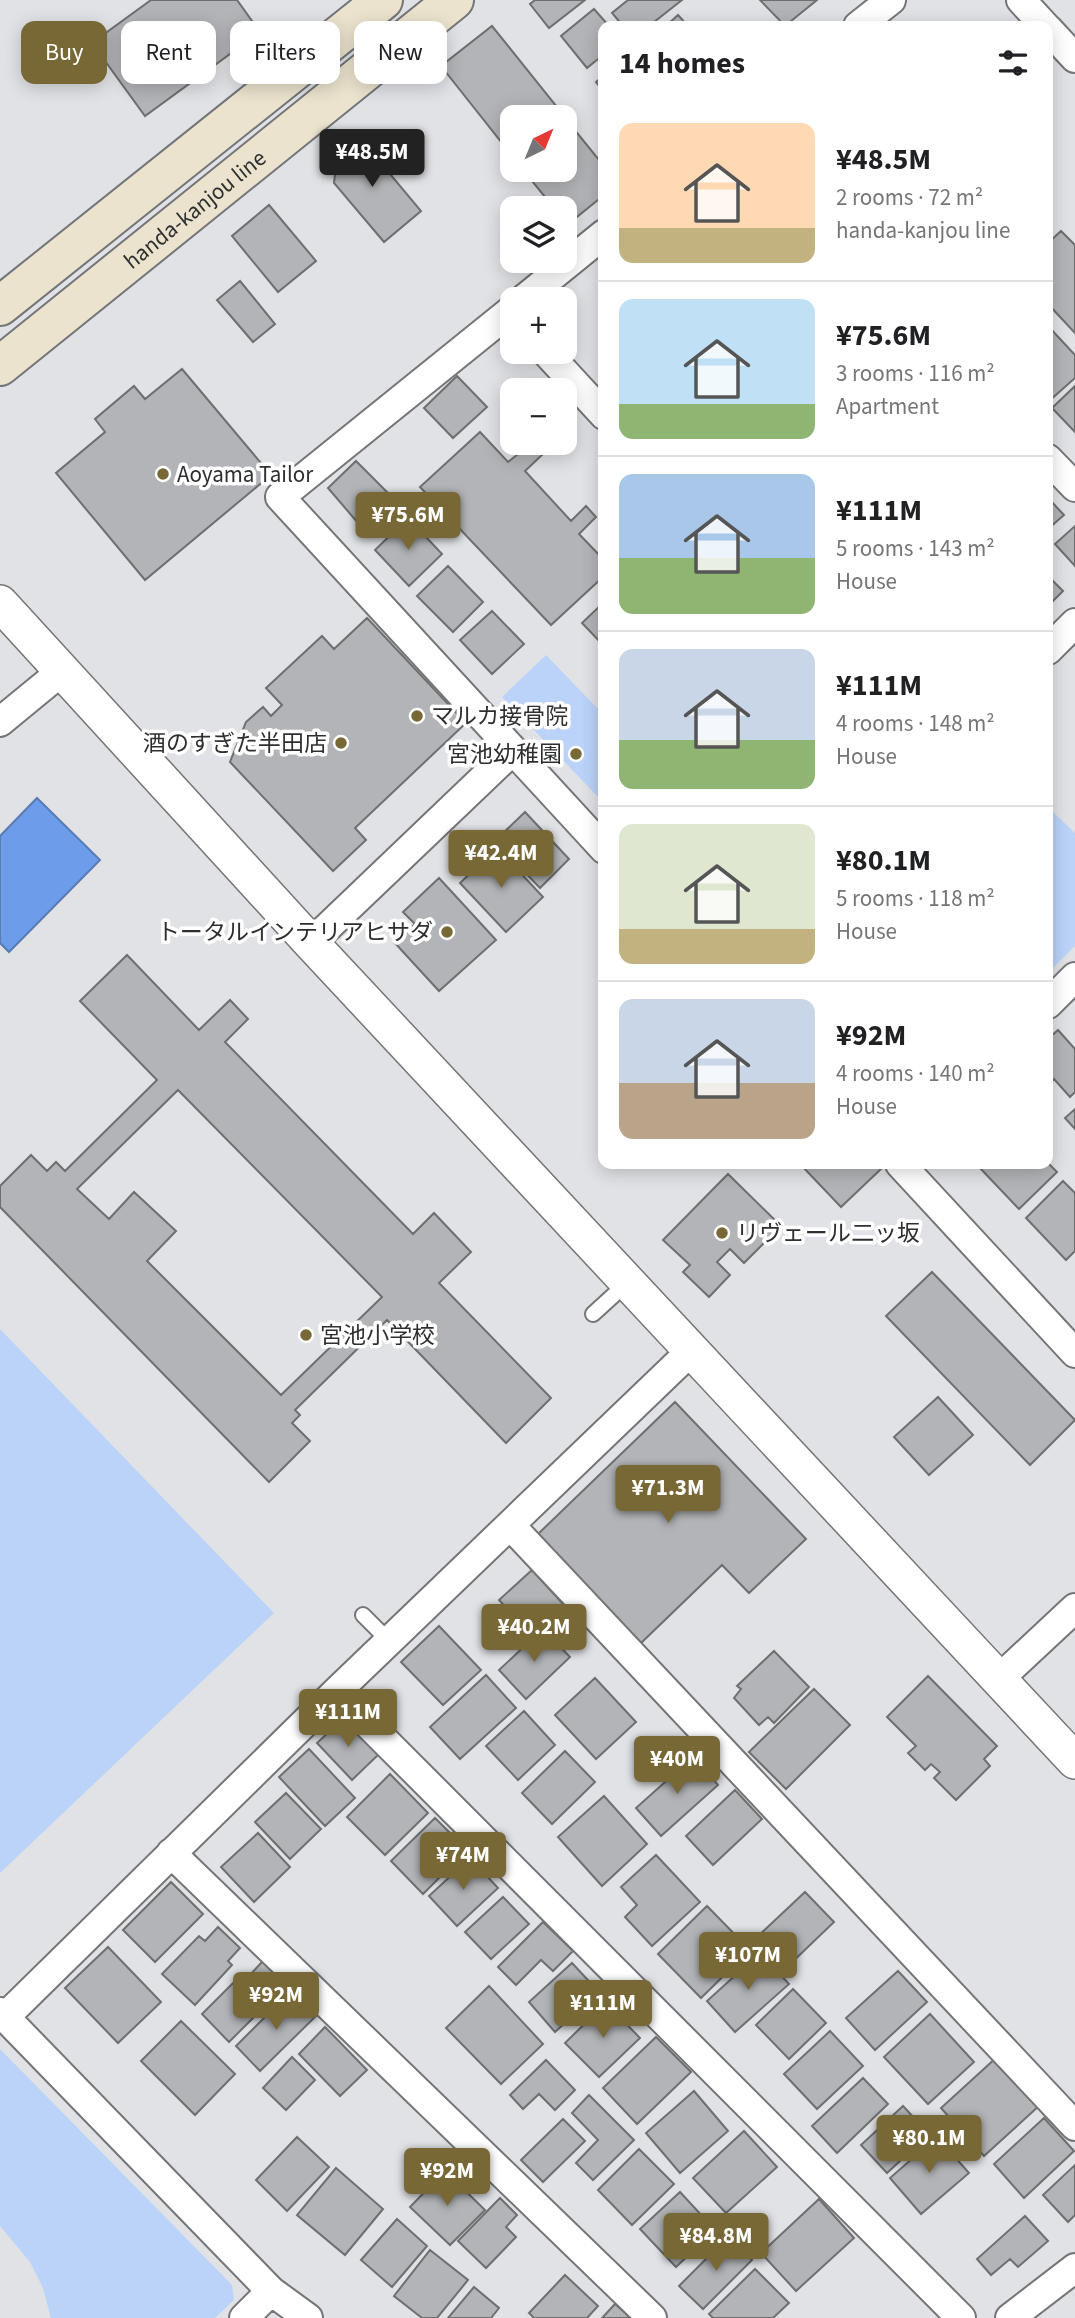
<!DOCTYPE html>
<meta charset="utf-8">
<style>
:root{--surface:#fff;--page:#f6f6f6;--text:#202124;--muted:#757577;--line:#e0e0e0;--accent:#786836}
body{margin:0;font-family:"Source Sans 3","Noto Sans JP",sans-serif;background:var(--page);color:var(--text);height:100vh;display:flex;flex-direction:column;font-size:26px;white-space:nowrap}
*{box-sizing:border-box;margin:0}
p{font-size:23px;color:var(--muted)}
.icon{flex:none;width:38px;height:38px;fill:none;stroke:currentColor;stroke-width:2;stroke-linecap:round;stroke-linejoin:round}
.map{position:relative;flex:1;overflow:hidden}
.drawer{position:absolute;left:598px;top:21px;width:455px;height:1148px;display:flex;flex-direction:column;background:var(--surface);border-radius:14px;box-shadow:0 4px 18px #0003}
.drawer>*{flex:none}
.banner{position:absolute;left:21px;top:21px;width:472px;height:63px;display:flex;gap:14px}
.needle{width:46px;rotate:43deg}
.fabs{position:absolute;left:500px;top:105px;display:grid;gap:14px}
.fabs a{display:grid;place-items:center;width:77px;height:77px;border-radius:14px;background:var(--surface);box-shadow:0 4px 18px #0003;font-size:35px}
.price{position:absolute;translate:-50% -60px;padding:0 16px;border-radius:7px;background:var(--accent);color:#fff;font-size:23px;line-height:46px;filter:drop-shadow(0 2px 4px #0008)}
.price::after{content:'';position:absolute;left:50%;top:42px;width:21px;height:16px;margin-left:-10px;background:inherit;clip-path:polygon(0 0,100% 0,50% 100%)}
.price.current{background:#222;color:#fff}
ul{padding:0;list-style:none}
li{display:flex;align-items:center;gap:21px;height:175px;padding:0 21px}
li+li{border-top:2px solid var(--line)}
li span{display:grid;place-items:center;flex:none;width:196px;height:140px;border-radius:14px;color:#555}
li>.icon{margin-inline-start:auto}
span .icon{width:84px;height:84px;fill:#fffc;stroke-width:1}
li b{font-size:30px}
h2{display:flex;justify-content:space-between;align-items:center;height:84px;padding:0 21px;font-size:30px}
.pill{padding:0 24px;border-radius:14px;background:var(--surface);box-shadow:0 4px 18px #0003;font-size:24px;line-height:63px}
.pill.current{background:var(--accent);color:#fff}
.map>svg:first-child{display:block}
</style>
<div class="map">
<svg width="1075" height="2318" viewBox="0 0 1075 2318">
<rect width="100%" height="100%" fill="#e0e2e5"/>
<path fill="#bbd3f9" d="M546 655 597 708 604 702V803L502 697Z
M1048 807 1075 833V946L1048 973Z
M0 1329 274 1613 0 1873Z
M0 2049 232 2285 234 2300 215 2318H51L43 2288 30 2262 0 2226Z"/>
<path fill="#6d9cea" stroke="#5a7bb2" stroke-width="2" d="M37 798 100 860 9 952 0 943V836Z"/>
<path fill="#b2b4b7" stroke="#6d6f71" stroke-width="2" fill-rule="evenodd" d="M151 0H237L260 32 145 116 92 43Z
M535 0H585L549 28 530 4Z
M628 0H682L649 26H623L612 13Z
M760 0H817L785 26Z
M594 9 609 26H604V54L587 68 561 36Z
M678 15 688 26H666Z
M492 26 565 117H513V157L441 66Z
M604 75V92L596 82Z
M565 118 604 166V195L567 225 565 208H554L523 170H565Z
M360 138 421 211 384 242 334 183 339 141Z
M269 205 316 261 278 292 232 236Z
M1061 231 1075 245V333L1048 304V243Z
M240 281 275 324 253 342 217 300Z
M1048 326 1075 355V378L1048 402Z
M182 369 271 475 145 580 56 473 105 432 95 419 134 386 145 399Z
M457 376 487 407 453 438 424 408Z
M1075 386V432L1052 408Z
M480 432 508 462 532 443 543 454 525 471 571 521 586 506 596 517 579 534 604 560V576L551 625 420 487Z
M356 461 401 506 370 537 328 488Z
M1048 498 1064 515 1048 529Z
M408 518 442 554 409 586 375 550Z
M1075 526V566L1055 544Z
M448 566 483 602 453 632 417 596Z
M1048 576 1063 591 1048 606Z
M604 602V646L582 623Z
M492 611 524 644 492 674 460 640Z
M367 618 466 723 355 828 366 840 333 871 230 762 246 722 263 707 271 716 282 705 266 688 322 636 334 649Z
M525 812 569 859 540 888 495 841Z
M497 848 543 897 506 932 460 883Z
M439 878 496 940 439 991 394 942 415 924 403 912Z
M127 955 199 1030 230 1000 248 1019 225 1042 413 1234 434 1213 471 1252 439 1283 551 1398 506 1443 387 1320 295 1410 300 1415 292 1423 310 1441 269 1482 0 1207V1186L31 1155 47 1171 56 1162 65 1171 157 1080 80 1001ZM178 1090 382 1297 281 1395 147 1261 176 1231 134 1192 109 1219 77 1189Z
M1058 1030 1075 1049V1092L1070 1097 1054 1079 1048 1085V1039Z
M1075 1109V1129L1065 1118Z
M1048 1163 1057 1172 1019 1209 980 1168 985 1164Z
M800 1164H876L881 1169 841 1207Z
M728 1174 781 1226 744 1263 730 1249 717 1262 730 1275 709 1297 683 1272 690 1265 663 1240Z
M1063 1181 1075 1193V1251L1066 1260 1026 1218Z
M932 1272 1075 1420 1030 1465 886 1316Z
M938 1397 973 1435 929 1475 894 1437Z
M675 1402 806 1539 749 1593 722 1565 641 1643 537 1535Z
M532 1570 564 1605 531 1635 499 1600Z
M439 1626 481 1670 443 1705 401 1662Z
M543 1629 570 1657 526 1699 499 1670Z
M774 1651 809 1687 774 1723 768 1717 759 1725 734 1698 741 1689 737 1686Z
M486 1675 516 1708 460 1759 430 1727Z
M928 1676 997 1746 984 1759 990 1766 956 1800 934 1778 940 1772 931 1764 925 1770 908 1753 916 1746 887 1717Z
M595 1678 636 1722 596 1759 555 1715Z
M814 1689 850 1725 786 1789 749 1752Z
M524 1711 555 1745 518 1780 486 1746Z
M344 1718 379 1754 352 1780 317 1743Z
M309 1749 355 1798 325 1826 279 1777Z
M565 1751 595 1782 552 1824 522 1793Z
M693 1757 718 1785 661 1836 636 1808Z
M390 1774 428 1813 385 1855 347 1817Z
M735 1790 762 1819 713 1865 686 1836Z
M286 1793 321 1829 290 1859 255 1822Z
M604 1796 647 1844 602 1886 558 1837Z
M435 1818 467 1850 423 1894 391 1861Z
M258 1833 290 1867 254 1902 221 1867Z
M656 1855 700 1902 652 1946 625 1917 637 1905 621 1887Z
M470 1858 498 1888 457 1926 429 1896Z
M171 1882 203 1914 155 1962 123 1930Z
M805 1892 834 1922 786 1968 757 1937Z
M503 1897 529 1924 491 1959 465 1932Z
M707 1906 750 1950 701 1998 658 1954Z
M543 1922 573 1951 553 1971 541 1960 516 1985 498 1967Z
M218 1927 240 1948 228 1961 232 1965 195 2005 162 1974 199 1936 205 1941Z
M108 1947 161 2002 118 2043 65 1988Z
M760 1953 789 1984 735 2032 707 2001Z
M263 1961 286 1985 229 2042 202 2014 240 1976 245 1980Z
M572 1963 599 1992 555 2032 529 2002Z
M898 1971 927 2002 875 2050 846 2018Z
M489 1986 543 2044 501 2084 446 2028Z
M793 1989 826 2023 789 2059 756 2025Z
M294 1994 316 2016 260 2071 236 2046 282 2000 286 2003Z
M606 2003 640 2038 599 2077 565 2043Z
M930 2014 974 2062 928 2104 884 2057Z
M181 2021 235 2074 195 2115 141 2061Z
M325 2027 367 2070 340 2096 299 2054Z
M830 2031 863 2066 817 2109 784 2074Z
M656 2037 691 2072 637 2124 603 2088Z
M292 2057 315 2080 286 2110 263 2088Z
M997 2057 1040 2105 984 2156 941 2108Z
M546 2060 575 2090 555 2110 539 2094 523 2109 510 2095Z
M863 2078 888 2104 837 2153 812 2126Z
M694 2091 728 2131 680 2173 646 2133Z
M589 2095 634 2140 593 2180 576 2163 598 2140 572 2113Z
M903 2106 929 2134 887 2173 861 2145Z
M1044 2118 1074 2151 1024 2198 994 2164Z
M563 2119 585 2141 543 2182 521 2160Z
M744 2131 777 2167 726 2213 693 2178Z
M297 2137 329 2167 287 2211 256 2180Z
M937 2137 969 2173 921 2214 890 2178Z
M639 2149 674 2184 632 2225 598 2190Z
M1075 2165V2215L1068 2222 1043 2195Z
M336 2168 383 2209 345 2255 297 2215Z
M445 2171 485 2210 450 2245 410 2207Z
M680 2192 715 2230 676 2267 640 2229Z
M500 2198 517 2215 506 2227 516 2237 486 2268 458 2241Z
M819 2199 854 2238 796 2291 761 2253Z
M1025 2216 1048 2241 1018 2267 1010 2259 991 2275 977 2259Z
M397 2219 427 2246 392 2287 361 2260Z
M728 2237 752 2260 703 2309 679 2286Z
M430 2250 468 2280 437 2318H422L394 2296Z
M755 2269 789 2303 773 2318H713L709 2314Z
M565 2275 598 2306 587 2318H534L529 2313Z
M474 2287 499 2308 491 2318H448Z
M615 2304 631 2318H602Z"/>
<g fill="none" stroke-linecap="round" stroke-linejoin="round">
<g stroke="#737578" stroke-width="18">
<path id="service" d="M593 1314 627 1283
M363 1615 389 1641"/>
</g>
<g stroke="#737578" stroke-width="32">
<path id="minor" d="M1021 0 1045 26
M858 26 891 0
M1048 29 1075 58
M524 299 604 234
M513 309 280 497 604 849
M546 352 604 415
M1048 459 1075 487
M1048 650 1075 623
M0 722 62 671
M311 943 512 751
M1048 1004 1075 977
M900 1164 1075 1353
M510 1525 1075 2126
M999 1679 1075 1608
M336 1692 961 2318
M171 1853 652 2318
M0 2012 271 2291 308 2318
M5 2017 336 1692 691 1351
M244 2318 271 2291
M1010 2318 1075 2268"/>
</g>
<g stroke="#737578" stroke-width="38">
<path id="tertiary" d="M0 603 311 943 1075 1761"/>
</g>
<g stroke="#737578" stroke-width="42">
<g id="secondary">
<path d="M0 306 383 0"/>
<path id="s1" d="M0 366 454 0"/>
</g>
</g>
<use href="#service" stroke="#fff" stroke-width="14"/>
<use href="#minor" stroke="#fff" stroke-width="28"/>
<use href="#tertiary" stroke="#fff" stroke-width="35"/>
<use href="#secondary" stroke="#ebe3cd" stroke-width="38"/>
</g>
<g fill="#786836" stroke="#fff" stroke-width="2.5">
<circle cx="163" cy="474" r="7"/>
<circle cx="417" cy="716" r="7"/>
<circle cx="341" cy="743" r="7"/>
<circle cx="576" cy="754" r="7"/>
<circle cx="447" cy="932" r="7"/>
<circle cx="722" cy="1233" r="7"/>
<circle cx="306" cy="1335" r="7"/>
</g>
<g text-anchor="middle" stroke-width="7" stroke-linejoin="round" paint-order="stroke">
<g font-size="23" fill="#2e2f30" stroke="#fff">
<text dy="8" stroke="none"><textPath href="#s1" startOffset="250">handa-kanjou line</textPath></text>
</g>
<g font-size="23" fill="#2e2f30" stroke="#fff" text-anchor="start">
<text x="177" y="482">Aoyama Tailor</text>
<text x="431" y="724">マルカ接骨院</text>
<text x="327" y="751" text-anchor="end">酒のすぎた半田店</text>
<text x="562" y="762" text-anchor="end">宮池幼稚園</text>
<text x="433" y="940" text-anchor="end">トータルインテリアヒサダ</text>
<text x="736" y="1241">リヴェール二ッ坂</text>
<text x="320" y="1343">宮池小学校</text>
</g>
</g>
</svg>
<div class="fabs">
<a><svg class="needle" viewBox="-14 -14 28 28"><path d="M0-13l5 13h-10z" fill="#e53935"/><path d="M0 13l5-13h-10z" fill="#757577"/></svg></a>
<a><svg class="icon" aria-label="layers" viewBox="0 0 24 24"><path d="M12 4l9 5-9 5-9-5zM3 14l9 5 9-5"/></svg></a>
<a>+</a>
<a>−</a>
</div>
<b class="price current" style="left:372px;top:189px">¥48.5M</b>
<b class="price" style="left:408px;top:552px">¥75.6M</b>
<b class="price" style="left:501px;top:890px">¥42.4M</b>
<b class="price" style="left:668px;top:1525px">¥71.3M</b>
<b class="price" style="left:534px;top:1664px">¥40.2M</b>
<b class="price" style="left:348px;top:1749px">¥111M</b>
<b class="price" style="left:677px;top:1796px">¥40M</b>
<b class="price" style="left:463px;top:1892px">¥74M</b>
<b class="price" style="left:748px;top:1992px">¥107M</b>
<b class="price" style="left:276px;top:2032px">¥92M</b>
<b class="price" style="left:603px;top:2040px">¥111M</b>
<b class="price" style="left:929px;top:2175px">¥80.1M</b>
<b class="price" style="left:447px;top:2208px">¥92M</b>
<b class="price" style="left:716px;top:2273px">¥84.8M</b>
<div class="banner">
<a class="pill current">Buy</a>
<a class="pill">Rent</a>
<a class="pill">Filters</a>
<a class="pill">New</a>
</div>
<section class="drawer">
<h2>14 homes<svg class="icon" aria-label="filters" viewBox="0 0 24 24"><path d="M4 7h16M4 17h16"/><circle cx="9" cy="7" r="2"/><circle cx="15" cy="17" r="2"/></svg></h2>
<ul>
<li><span style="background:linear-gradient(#ffd9b3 75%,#c2b280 0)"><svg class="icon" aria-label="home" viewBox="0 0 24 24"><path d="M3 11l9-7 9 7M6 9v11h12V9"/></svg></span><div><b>¥48.5M</b><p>2 rooms · 72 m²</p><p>handa-kanjou line</p></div></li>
<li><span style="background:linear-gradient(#bfe0f5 75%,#8fb573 0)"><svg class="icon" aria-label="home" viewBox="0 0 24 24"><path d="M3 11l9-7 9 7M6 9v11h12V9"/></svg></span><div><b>¥75.6M</b><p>3 rooms · 116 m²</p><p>Apartment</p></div></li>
<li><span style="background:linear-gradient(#a9c7e8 60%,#8fb573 0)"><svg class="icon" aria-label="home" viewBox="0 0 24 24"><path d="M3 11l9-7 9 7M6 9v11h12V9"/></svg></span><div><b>¥111M</b><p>5 rooms · 143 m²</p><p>House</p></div></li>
<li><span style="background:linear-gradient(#c9d6e8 65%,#8fb573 0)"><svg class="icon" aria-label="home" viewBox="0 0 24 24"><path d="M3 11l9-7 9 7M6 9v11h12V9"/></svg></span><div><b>¥111M</b><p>4 rooms · 148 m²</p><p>House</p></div></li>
<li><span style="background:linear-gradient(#dfe7d0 75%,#c2b280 0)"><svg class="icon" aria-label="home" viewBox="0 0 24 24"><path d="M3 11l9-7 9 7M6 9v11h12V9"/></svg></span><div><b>¥80.1M</b><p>5 rooms · 118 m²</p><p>House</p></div></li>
<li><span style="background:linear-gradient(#c9d6e8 60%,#b9a48a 0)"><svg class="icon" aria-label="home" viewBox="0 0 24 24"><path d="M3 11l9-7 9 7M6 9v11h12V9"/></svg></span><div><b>¥92M</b><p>4 rooms · 140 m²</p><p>House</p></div></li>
</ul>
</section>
</div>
